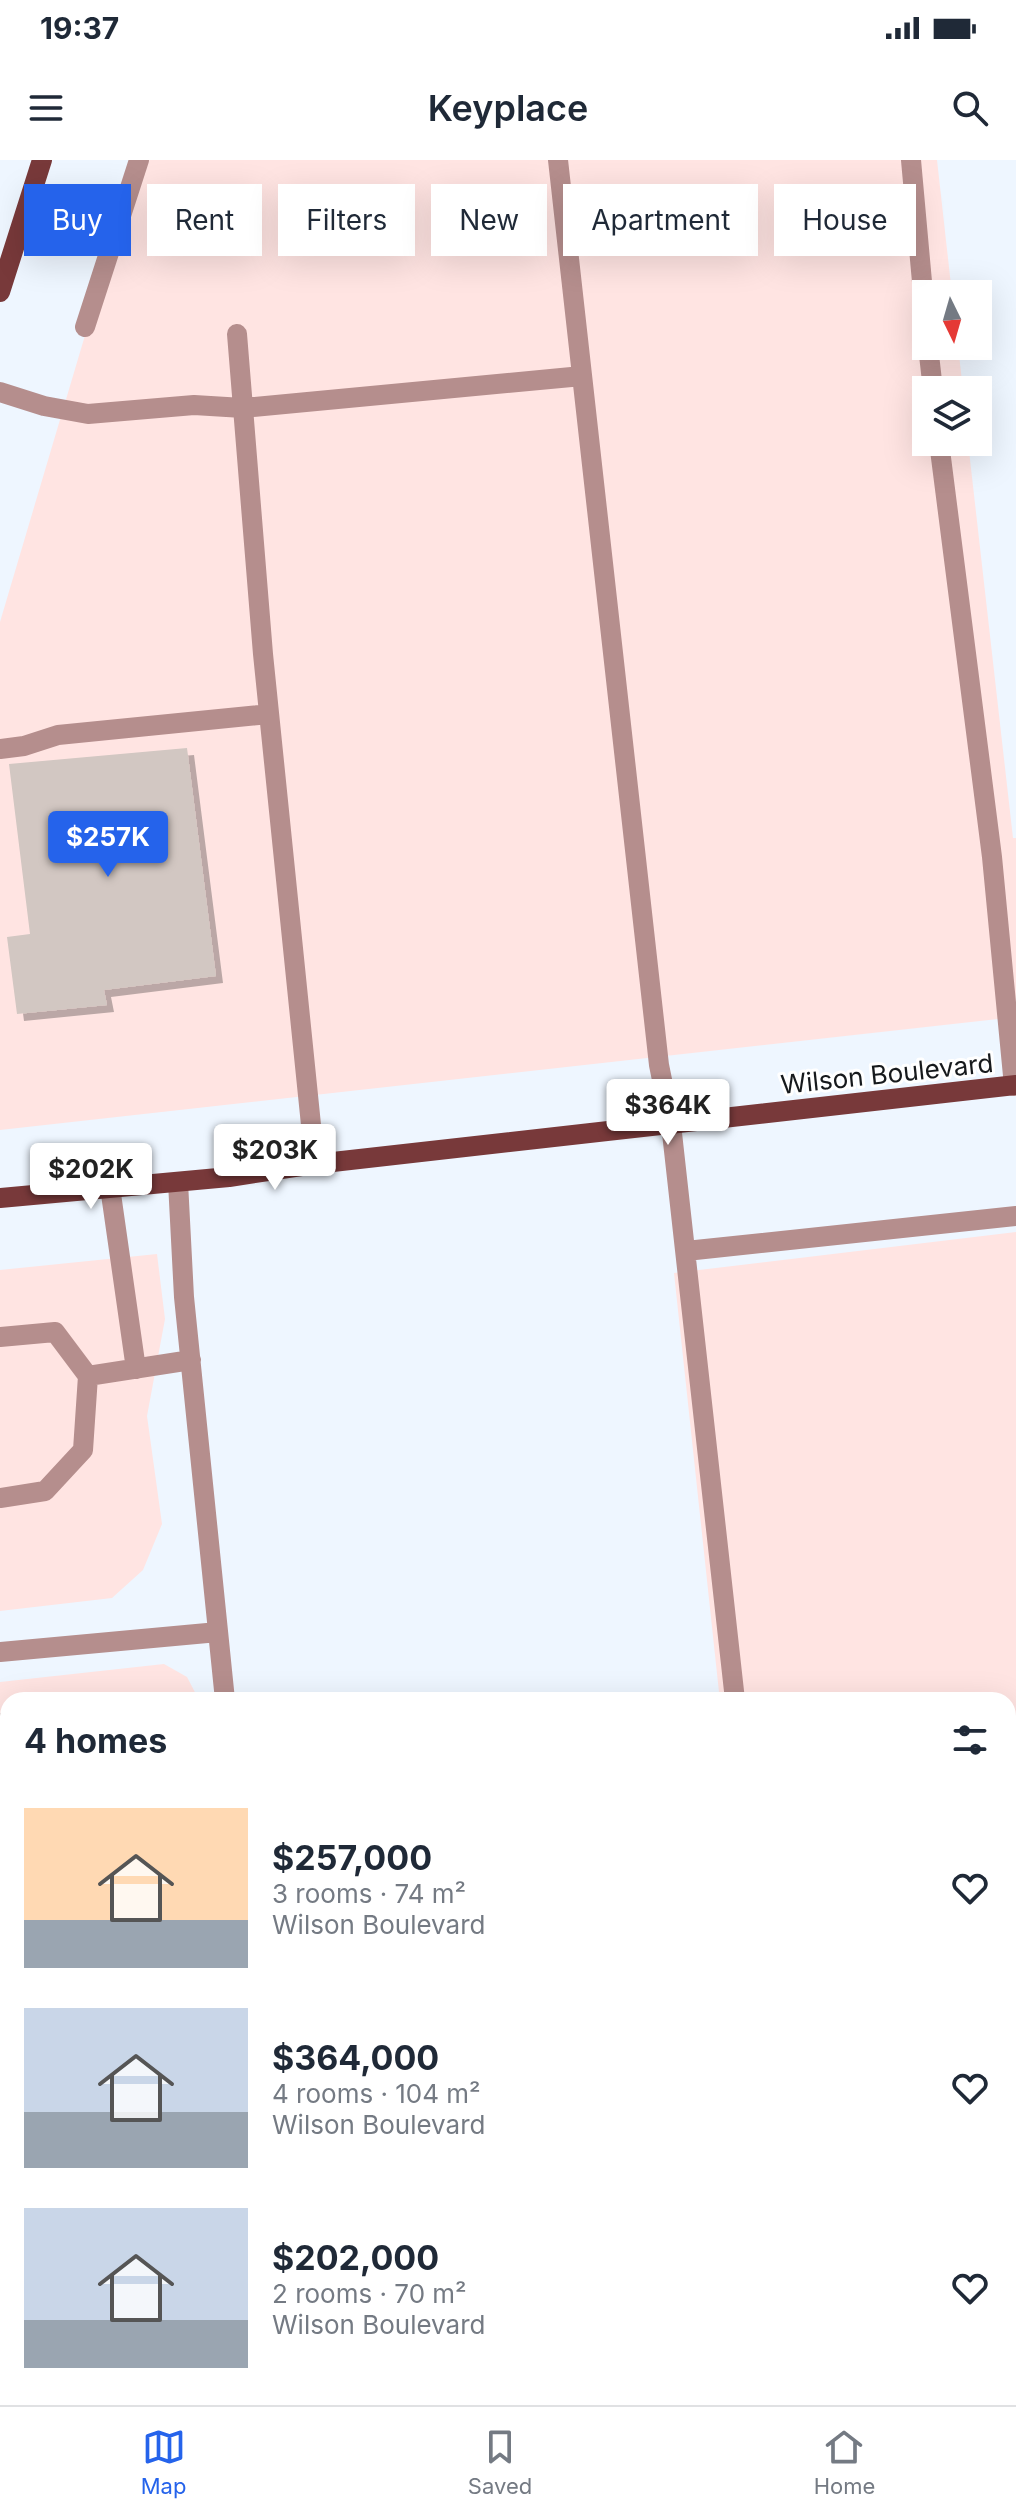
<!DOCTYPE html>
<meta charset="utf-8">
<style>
:root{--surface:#fff;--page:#f2f2f3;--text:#1f2937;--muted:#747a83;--line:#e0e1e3;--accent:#2563eb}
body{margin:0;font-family:Inter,sans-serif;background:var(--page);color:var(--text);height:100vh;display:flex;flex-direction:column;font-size:30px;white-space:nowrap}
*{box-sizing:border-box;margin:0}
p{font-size:26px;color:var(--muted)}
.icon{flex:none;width:44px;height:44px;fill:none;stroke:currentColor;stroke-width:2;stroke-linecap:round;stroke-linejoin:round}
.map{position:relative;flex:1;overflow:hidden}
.sheet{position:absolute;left:0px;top:1532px;width:1016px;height:714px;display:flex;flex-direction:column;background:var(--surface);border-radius:24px 24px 0 0;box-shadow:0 8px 32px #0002}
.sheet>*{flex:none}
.hud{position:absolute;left:24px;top:24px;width:968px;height:72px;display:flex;gap:16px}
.needle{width:52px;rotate:175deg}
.buttons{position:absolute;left:912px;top:120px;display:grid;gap:16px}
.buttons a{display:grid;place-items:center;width:80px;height:80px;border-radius:0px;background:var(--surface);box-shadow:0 8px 32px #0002;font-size:40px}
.price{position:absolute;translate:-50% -68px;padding:0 18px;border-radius:8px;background:#fff;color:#222;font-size:26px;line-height:52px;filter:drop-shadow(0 2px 4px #0008)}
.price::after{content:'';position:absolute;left:50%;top:48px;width:24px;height:18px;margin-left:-12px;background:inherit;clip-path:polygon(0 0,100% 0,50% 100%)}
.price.selected{background:var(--accent);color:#fff}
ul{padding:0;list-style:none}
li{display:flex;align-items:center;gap:24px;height:200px;padding:0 24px}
li span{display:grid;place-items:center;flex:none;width:224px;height:160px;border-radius:0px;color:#555}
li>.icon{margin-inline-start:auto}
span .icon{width:96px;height:96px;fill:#fffc;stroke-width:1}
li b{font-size:34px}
h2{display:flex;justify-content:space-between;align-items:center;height:96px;padding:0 24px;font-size:34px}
.tag{padding:0 28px;border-radius:0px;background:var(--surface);box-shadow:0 8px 32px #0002;font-size:28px;line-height:72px}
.tag.selected{background:var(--accent);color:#fff}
.status{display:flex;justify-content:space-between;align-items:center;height:56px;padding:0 40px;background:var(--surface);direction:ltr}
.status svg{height:22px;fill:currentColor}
header{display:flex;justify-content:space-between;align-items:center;height:104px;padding:0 24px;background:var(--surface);font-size:36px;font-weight:600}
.dock{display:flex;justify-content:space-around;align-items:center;height:112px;border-top:2px solid var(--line);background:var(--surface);font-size:22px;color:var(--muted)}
.dock a{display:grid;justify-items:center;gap:4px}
.dock .selected{color:var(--accent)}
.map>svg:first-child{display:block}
</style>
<div class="status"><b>19:37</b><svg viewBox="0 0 49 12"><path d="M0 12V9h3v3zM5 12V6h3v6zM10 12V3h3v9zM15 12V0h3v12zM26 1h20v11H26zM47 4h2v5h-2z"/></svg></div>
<header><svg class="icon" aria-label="menu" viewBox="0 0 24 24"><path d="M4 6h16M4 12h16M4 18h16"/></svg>Keyplace<svg class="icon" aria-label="search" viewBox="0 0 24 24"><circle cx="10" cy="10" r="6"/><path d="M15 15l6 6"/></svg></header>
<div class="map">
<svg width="1016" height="2245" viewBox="0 0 1016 2245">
<defs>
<filter id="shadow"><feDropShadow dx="7" dy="7" stdDeviation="0" flood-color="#0004"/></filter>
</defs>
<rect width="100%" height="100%" fill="#eef6ff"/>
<path fill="#ffe4e2" d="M137 0H937L952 134H926V186H958L963 230H926V282H968L1013 678H1016V857L0 970V462Z
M1016 1072V1958L1008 1960V1540H718L719 1532 674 1113Z
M157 1094 165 1159 147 1256 162 1364 143 1410 112 1438 0 1451V1110Z
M164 1504 187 1517 199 1540H8V1862L0 1863V1522Z"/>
<path fill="#75bbf0" d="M8 1913V1957L0 1999V1914Z"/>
<path fill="#d2c7c2" filter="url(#shadow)" d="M187 588 216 816 104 830 107 845 17 854 7 777 30 774 9 604Z"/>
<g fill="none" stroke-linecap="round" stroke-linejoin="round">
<path stroke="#b58e8d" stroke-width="20" d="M558 0 659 905 671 964 735 1540
M911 0 926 166
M85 167 139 0
M237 174 263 494 315 1004
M928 186 933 230
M0 232 44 246 88 254 194 245 243 248 582 216
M939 282 992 697 1014 926
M0 589 24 586 58 575 269 554
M178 1022 184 1137 225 1540
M110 1027 136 1209
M686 1091 1016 1056
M0 1177 55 1172 88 1216 83 1290 45 1331 0 1338
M88 1216 191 1200
M0 1492 218 1472
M0 1563 8 1562
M0 1682 8 1681
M0 1811 8 1810
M1008 2067 1016 2066
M1008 2203 1016 2202
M759 2238 760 2245
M0 2244 10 2245
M602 2245 709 2238"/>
<path stroke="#78393a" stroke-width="20" d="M0 132 42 0
M0 1038 229 1017 315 1004 1016 925"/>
</g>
<g text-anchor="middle" stroke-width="6" stroke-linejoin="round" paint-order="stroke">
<g font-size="26" fill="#16191c" stroke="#fff">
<text transform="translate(887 914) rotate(-6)" y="9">Wilson Boulevard</text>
</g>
</g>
</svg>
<div class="buttons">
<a><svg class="needle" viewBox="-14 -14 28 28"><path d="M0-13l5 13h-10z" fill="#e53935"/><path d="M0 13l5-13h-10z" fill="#747a83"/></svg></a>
<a><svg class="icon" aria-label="layers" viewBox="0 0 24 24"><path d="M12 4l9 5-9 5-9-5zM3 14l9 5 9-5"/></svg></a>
</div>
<b class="price selected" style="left:108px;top:719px">$257K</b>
<b class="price" style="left:668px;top:987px">$364K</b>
<b class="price" style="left:275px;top:1032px">$203K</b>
<b class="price" style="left:91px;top:1051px">$202K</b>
<div class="hud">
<a class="tag selected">Buy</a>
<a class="tag">Rent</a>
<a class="tag">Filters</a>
<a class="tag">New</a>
<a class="tag">Apartment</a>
<a class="tag">House</a>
</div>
<section class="sheet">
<h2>4 homes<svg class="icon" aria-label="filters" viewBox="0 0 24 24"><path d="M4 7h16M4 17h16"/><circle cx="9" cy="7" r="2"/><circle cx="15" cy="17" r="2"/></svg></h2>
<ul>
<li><span style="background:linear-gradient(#ffd9b3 70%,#9aa5b1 0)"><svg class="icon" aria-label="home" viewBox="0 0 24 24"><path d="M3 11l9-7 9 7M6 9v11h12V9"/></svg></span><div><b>$257,000</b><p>3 rooms · 74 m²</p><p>Wilson Boulevard</p></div><svg class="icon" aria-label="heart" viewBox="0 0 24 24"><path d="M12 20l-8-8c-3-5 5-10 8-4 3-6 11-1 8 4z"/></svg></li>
<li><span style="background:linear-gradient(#c9d6e8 65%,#9aa5b1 0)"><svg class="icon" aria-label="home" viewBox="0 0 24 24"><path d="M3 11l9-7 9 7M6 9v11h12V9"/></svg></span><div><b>$364,000</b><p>4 rooms · 104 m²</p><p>Wilson Boulevard</p></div><svg class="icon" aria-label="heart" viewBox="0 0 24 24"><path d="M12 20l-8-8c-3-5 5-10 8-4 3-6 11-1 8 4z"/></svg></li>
<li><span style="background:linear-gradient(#c9d6e8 70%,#9aa5b1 0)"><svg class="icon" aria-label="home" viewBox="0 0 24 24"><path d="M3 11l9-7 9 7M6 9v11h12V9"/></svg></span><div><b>$202,000</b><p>2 rooms · 70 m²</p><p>Wilson Boulevard</p></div><svg class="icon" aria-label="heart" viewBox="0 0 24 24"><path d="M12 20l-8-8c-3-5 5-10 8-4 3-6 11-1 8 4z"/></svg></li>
</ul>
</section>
</div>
<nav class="dock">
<a class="selected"><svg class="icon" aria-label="map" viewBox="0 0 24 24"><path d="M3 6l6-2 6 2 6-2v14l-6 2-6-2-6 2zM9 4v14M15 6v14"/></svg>Map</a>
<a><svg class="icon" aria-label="saved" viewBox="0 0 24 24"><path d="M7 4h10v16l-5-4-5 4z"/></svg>Saved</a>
<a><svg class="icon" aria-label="home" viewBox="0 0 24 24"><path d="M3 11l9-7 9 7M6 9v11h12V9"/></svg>Home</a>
</nav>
